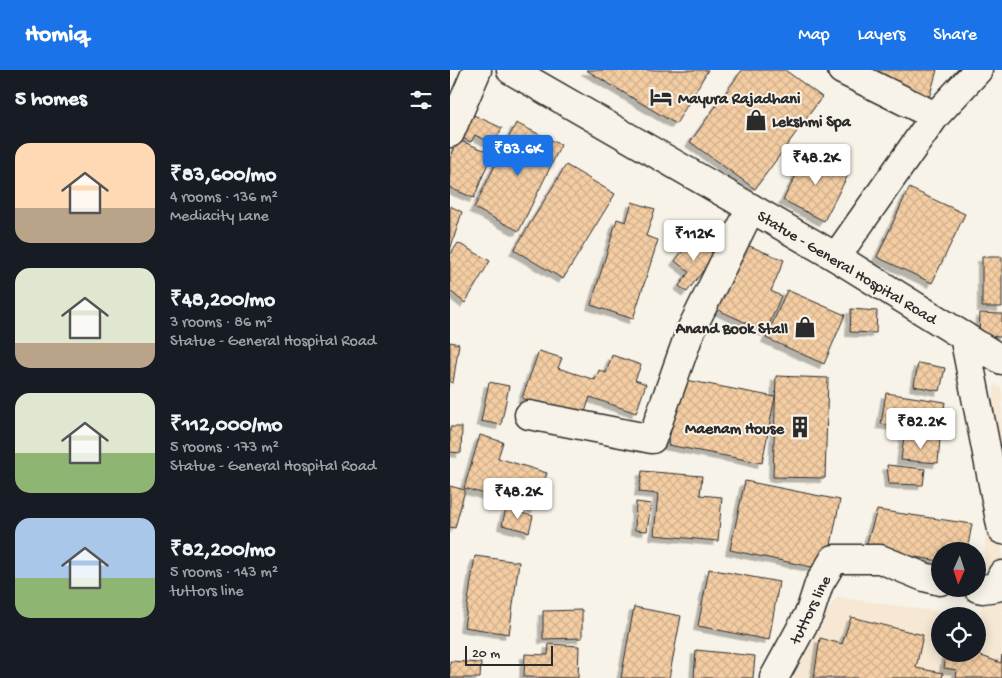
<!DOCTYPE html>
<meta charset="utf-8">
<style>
:root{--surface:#171b24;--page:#20242c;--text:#f1f3f6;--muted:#9ea1a6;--accent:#1a73e8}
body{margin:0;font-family:"Gochi Hand",sans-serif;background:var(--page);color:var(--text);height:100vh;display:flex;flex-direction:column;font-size:19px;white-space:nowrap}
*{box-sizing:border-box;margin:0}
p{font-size:16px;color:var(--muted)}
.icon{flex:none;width:28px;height:28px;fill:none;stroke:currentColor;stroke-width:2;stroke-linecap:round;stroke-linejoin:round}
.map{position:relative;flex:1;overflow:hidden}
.panel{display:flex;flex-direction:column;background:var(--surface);width:450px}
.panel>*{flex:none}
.needle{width:32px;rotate:183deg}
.buttons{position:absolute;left:481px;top:472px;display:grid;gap:10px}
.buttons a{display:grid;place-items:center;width:55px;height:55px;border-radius:50%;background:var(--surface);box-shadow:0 2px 12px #0003;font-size:25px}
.scale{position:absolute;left:15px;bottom:12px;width:88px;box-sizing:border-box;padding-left:5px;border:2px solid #2b2b2b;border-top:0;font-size:14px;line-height:18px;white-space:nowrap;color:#2b2b2b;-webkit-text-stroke:4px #f7f3e8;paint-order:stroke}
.price{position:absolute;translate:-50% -42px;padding:0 11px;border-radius:5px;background:#fff;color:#222;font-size:16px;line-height:32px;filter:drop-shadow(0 1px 2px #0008)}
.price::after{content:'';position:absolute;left:50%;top:30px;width:15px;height:11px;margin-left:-8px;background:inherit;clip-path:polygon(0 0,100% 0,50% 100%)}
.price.current{background:var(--accent);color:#fff}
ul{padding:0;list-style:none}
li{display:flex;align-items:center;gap:15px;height:125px;padding:0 15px}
li span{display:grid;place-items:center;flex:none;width:140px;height:100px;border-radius:15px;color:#555}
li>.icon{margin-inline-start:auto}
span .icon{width:60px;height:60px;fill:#fffc;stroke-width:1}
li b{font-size:21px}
h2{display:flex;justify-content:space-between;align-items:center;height:60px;padding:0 15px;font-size:21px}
header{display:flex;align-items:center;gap:30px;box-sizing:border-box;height:70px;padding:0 25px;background:var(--accent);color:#fff}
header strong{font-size:24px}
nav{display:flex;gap:28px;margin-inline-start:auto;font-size:18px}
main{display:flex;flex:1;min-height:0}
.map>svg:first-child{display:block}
</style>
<header>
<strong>Homiq</strong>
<nav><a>Map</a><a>Layers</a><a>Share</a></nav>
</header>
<main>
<section class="panel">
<h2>5 homes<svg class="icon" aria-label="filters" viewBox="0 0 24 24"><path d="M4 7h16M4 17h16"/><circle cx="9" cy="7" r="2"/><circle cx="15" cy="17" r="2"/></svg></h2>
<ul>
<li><span style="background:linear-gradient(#ffd9b3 65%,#b9a48a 0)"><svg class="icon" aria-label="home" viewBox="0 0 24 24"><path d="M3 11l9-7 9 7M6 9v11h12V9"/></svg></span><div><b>₹83,600/mo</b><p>4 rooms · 136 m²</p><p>Mediacity Lane</p></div></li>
<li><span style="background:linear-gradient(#dfe7d0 75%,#b9a48a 0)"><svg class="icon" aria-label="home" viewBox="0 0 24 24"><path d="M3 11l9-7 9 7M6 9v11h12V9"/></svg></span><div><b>₹48,200/mo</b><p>3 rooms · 86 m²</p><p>Statue - General Hospital Road</p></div></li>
<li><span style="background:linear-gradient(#dfe7d0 60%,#8fb573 0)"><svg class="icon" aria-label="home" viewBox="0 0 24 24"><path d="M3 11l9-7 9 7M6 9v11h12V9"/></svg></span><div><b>₹112,000/mo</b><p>5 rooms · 173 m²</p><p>Statue - General Hospital Road</p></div></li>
<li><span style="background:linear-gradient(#a9c7e8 60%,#8fb573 0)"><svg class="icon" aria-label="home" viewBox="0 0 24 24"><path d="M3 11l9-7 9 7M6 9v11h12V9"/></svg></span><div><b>₹82,200/mo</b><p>5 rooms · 143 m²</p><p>tuttors line</p></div></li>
</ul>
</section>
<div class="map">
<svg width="552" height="608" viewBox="0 0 552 608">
<defs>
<pattern id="building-cross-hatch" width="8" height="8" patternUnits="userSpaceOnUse" patternTransform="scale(1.25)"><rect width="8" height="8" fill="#f4cda3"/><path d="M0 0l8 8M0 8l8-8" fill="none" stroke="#d1b08c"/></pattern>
<filter id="shadow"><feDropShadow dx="-4.5" dy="4.5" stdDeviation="0" flood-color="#0004"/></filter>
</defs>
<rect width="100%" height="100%" fill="#f7f3e8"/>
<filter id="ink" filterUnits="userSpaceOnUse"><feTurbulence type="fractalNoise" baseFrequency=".02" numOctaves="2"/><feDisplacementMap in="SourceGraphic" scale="10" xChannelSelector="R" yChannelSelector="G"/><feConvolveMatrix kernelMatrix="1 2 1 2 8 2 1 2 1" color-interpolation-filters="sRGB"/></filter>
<g filter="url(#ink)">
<path fill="#f6e8d3" d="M544 314 552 319V608H339L353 577 387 527 518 546H490V584H528V548H531Z"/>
<path fill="url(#building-cross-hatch)" stroke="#2b2b2b" filter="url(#shadow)" d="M136 0H258L226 54Z
M292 0H335L372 27 305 119 240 72Z
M429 0H487L479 28 425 13Z
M17 42 52 58 44 74 25 65 21 72 6 65Z
M66 53 111 75 69 161 24 138Z
M8 70 42 83 24 128 0 118V89Z
M359 81 399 103 374 151 333 130Z
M116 95 165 124 113 209 64 180Z
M459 118 515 144 482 213 427 187Z
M182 132 205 139 196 166 208 170 183 249 141 235 167 149 176 152Z
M0 136 12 142 0 180Z
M242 168 265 185 237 222 229 216 239 202 225 191Z
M8 173 40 191 15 233 0 221V185Z
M297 175 334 190 321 221 331 226 316 262 264 238Z
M532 187H552V237H532Z
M337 220 395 245 374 294 316 268Z
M401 239 427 241 426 263 400 262Z
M530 243 552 244V267L529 266Z
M0 272 9 274 3 313 0 312Z
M89 281 112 288 108 298 145 310 149 300 156 303 162 285 191 295 185 310 196 314 186 343 140 327 133 348 72 328Z
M468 293 495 298 490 321 464 316Z
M326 306 378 308 375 408 323 407Z
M231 309 325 327 312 393 218 375Z
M39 312 59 316 51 355 31 351Z
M436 323 495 332 491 362 431 354Z
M0 357H12L11 383 0 382Z
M30 365 53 372 48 388 97 403 86 439 14 418Z
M454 366 490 369 488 393 451 390Z
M437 395 475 399 473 415 439 414Z
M192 401 252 406 250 425 272 427 268 471 204 465 208 424 189 422Z
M295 411 390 430 376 500 280 480Z
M0 416 15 420 5 458 0 457Z
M186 432 201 434 197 461 185 460Z
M56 439 83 446 79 462 52 455Z
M427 440 522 454 517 481H490V491L415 479Z
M25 486 69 492 59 564 14 557Z
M259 499 329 512 319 570 248 556Z
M184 537 231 546 219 608H171Z
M132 540V568L93 569V541Z
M401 547 473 565 466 598 493 603 492 608H364L370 568 392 574Z
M99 574 129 576 128 608 74 607 75 584 98 585Z
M246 580 305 586 303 608H244Z
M496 584H526L551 593 552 585V608H506L507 600 494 598Z
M0 591 31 593 30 608H0Z"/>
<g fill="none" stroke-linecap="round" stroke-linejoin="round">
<g stroke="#2b2b2b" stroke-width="31">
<path id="minor" d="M392 0 485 46
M0 63 27 0
M386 187 485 46 528 0
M514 266 552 460
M79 345 202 369 240 262 301 138
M528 518 532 519 547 517 552 505
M324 608 360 542 369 514 384 489H430L474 507 490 511"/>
</g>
<g stroke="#2b2b2b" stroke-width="31">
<path id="tertiary" d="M61 0 386 187 552 290"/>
</g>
<use href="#minor" stroke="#f7f3e8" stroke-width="28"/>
<use href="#tertiary" stroke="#f7f3e8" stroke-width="28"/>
</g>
</g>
<defs>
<g id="hotel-bare" transform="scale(1.725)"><path d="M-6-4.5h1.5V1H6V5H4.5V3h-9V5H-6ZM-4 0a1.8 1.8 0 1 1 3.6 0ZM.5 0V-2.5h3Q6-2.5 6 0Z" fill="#2b2b2b" stroke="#f7f3e8" stroke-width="2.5" paint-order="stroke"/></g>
<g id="shop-bare" transform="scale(1.725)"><path d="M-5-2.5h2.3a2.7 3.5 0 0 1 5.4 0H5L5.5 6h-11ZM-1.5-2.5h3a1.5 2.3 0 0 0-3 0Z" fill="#2b2b2b" stroke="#f7f3e8" stroke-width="2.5" paint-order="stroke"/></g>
<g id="building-bare" transform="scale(1.725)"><path d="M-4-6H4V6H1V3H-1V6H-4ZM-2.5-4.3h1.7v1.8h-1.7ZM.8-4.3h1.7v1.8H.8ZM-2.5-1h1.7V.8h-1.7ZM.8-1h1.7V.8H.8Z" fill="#2b2b2b" stroke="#f7f3e8" stroke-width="2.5" paint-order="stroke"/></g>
</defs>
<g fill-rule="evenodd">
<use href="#hotel-bare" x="211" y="27"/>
<use href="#shop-bare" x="306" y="50"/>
<use href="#shop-bare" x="355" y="257"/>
<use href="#building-bare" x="350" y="357"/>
</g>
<g text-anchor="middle" stroke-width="4" stroke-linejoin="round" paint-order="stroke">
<g font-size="16" font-weight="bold" fill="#2b2b2b" stroke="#f7f3e8" text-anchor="start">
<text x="228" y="33">Mayura Rajadhani</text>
<text x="322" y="56">Lekshmi Spa</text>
<text x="338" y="263" text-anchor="end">Anand Book Stall</text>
<text x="334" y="363" text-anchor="end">Maenam House</text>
</g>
<g font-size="16" fill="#2b2b2b" stroke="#f7f3e8">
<text transform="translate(398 196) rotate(31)" y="6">Statue - General Hospital Road</text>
<text transform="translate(359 539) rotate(-64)" y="6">tuttors line</text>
</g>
</g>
</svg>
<div class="buttons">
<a><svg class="needle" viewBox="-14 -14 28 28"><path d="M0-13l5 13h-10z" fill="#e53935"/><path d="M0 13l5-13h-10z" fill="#9ea1a6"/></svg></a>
<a><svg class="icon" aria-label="locate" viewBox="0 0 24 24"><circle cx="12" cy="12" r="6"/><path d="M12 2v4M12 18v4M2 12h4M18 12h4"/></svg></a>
</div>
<div class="scale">20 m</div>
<b class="price current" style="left:68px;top:107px">₹83.6K</b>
<b class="price" style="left:366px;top:116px">₹48.2K</b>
<b class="price" style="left:244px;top:192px">₹112K</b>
<b class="price" style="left:471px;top:380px">₹82.2K</b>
<b class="price" style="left:68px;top:450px">₹48.2K</b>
</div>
</main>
